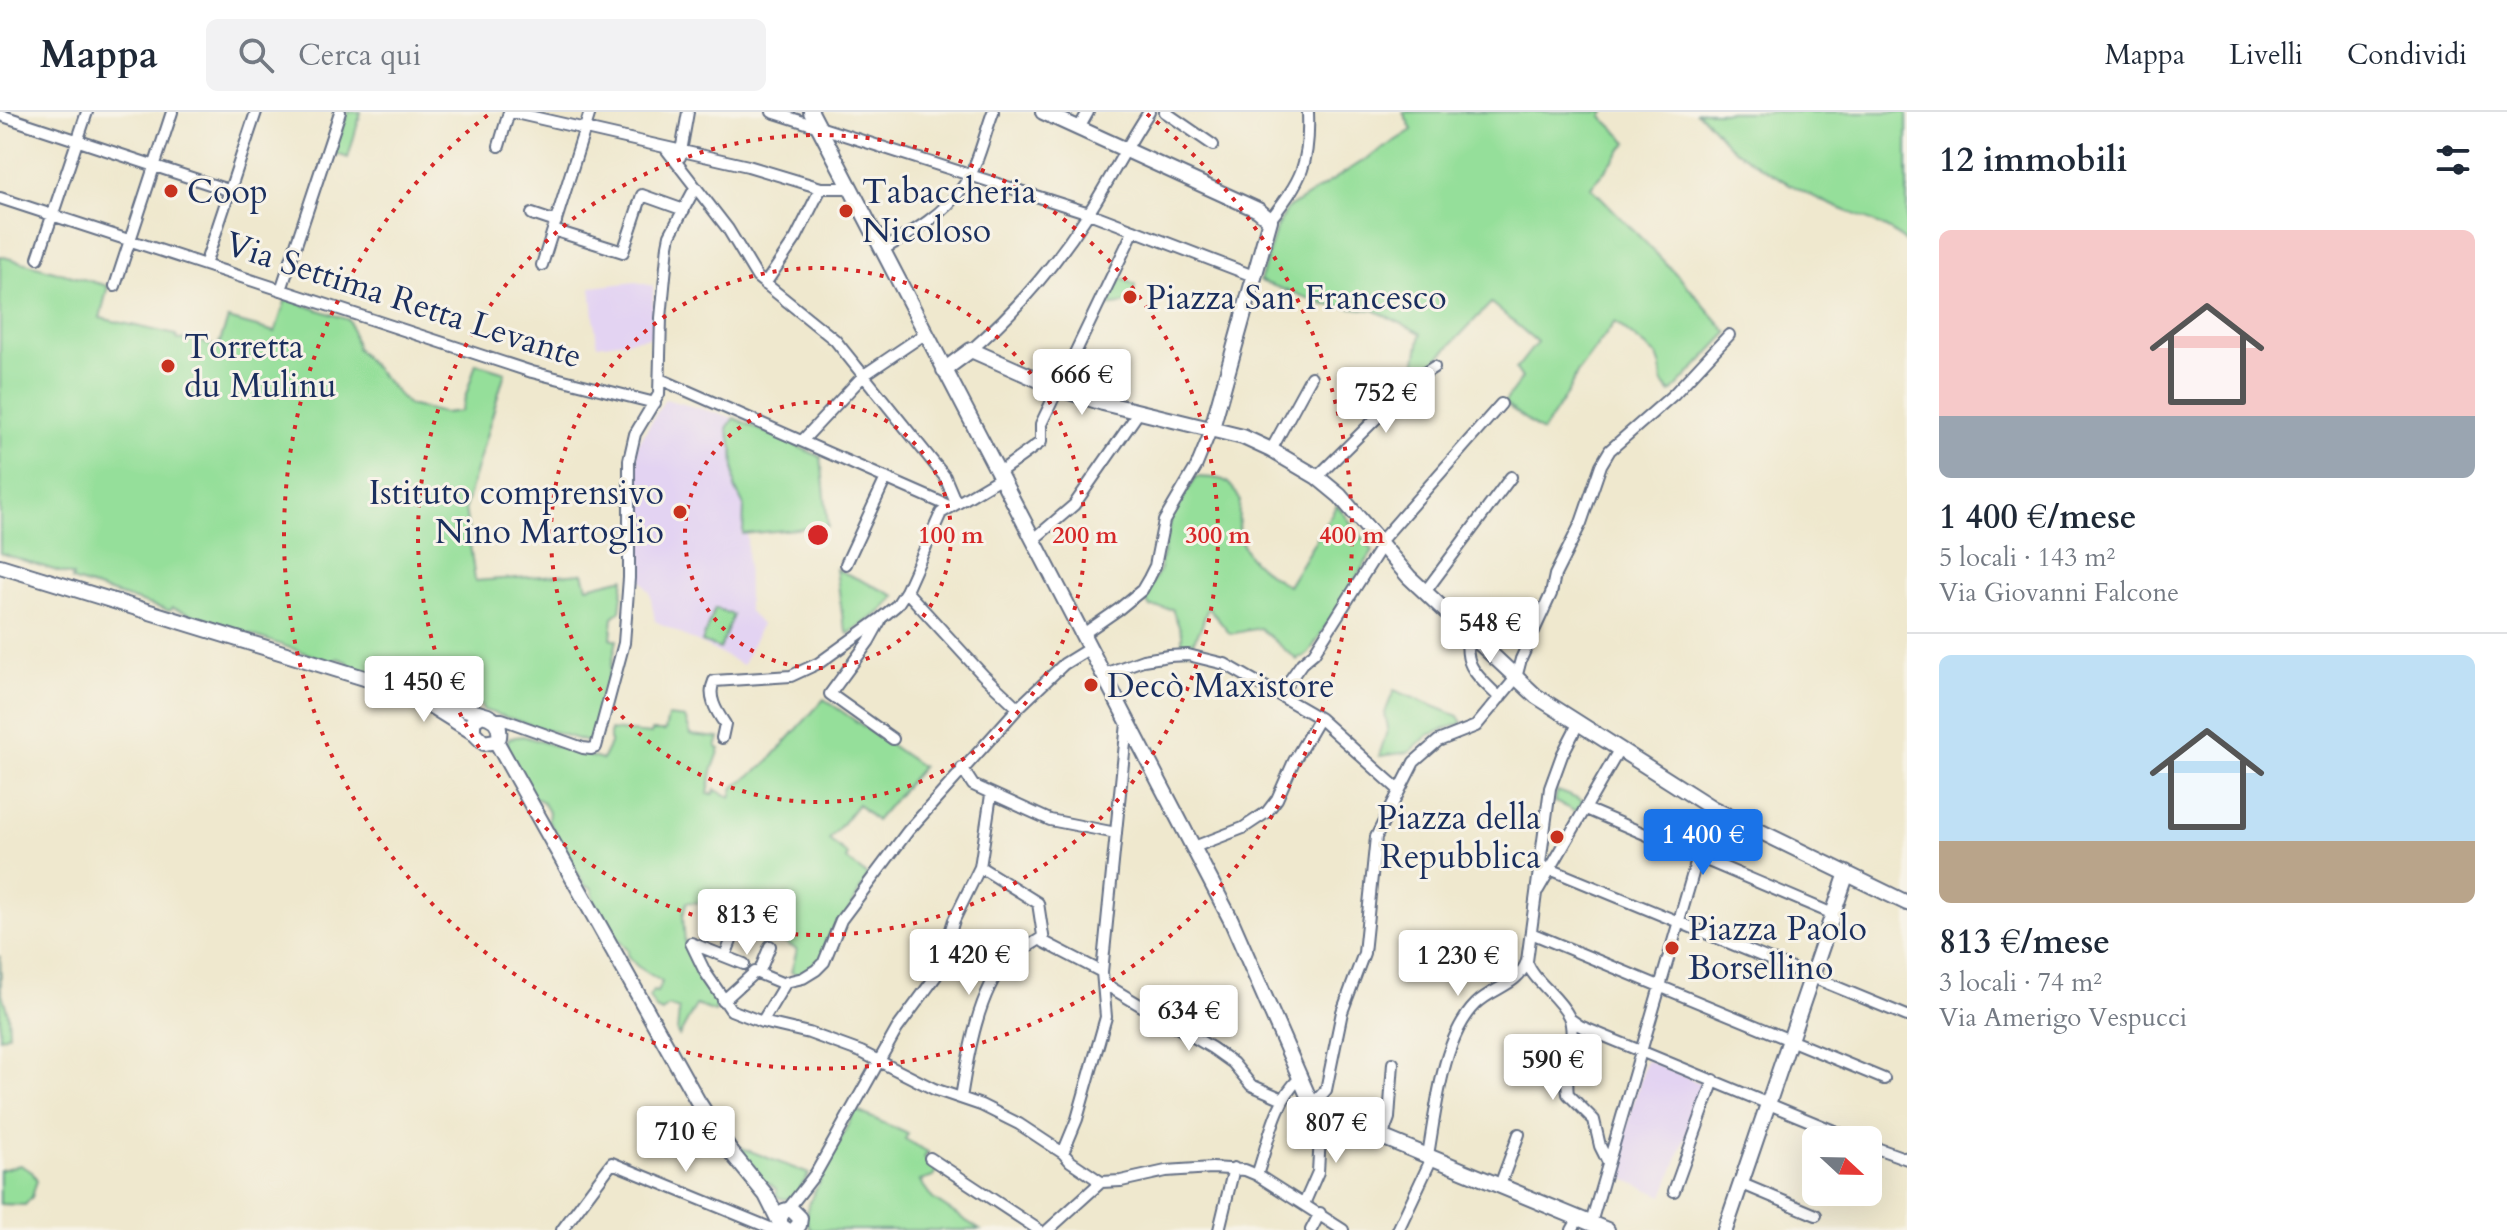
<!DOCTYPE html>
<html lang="it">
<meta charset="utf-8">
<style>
:root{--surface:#fff;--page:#f2f2f3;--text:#1f2937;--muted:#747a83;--line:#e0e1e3;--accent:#1a73e8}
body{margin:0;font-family:Cardo,serif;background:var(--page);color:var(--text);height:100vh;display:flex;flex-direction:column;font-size:30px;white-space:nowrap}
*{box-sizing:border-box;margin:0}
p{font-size:26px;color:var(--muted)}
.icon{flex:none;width:44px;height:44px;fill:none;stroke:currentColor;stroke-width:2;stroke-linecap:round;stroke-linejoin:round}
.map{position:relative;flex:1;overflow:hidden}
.panel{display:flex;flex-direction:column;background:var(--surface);width:600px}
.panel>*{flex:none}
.needle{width:52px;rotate:112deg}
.fabs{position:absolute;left:1802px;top:1014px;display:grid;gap:16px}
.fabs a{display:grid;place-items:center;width:80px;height:80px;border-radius:12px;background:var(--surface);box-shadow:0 8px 32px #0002;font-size:40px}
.price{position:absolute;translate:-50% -68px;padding:0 18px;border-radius:8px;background:#fff;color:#222;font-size:26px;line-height:52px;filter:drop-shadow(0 2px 4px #0008)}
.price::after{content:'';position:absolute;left:50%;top:48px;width:24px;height:18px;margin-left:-12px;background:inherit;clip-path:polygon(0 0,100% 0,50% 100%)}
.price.current{background:var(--accent);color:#fff}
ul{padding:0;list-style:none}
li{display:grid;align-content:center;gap:16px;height:424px;padding:0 32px}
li+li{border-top:2px solid var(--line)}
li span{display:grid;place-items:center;height:248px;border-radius:12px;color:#555}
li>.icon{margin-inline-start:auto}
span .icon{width:144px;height:144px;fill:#fffc;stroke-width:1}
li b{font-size:34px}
h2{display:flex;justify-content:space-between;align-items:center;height:96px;padding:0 32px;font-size:34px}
header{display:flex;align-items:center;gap:48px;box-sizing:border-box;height:112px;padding:0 40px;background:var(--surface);border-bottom:2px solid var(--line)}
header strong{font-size:38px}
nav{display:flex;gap:44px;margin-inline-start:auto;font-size:28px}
.search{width:560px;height:72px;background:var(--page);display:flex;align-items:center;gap:20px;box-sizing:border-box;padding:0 28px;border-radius:12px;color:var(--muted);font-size:30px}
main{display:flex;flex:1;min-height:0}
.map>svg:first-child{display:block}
</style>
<header>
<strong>Mappa</strong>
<div class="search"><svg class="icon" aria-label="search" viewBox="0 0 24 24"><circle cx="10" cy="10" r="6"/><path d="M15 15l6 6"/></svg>Cerca qui</div>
<nav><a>Mappa</a><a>Livelli</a><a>Condividi</a></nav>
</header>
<main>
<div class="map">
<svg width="1907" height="1118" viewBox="0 0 1907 1118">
<rect width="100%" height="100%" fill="#f7f3e8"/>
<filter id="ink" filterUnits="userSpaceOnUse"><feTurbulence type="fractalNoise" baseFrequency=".0125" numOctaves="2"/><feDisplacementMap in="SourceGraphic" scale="16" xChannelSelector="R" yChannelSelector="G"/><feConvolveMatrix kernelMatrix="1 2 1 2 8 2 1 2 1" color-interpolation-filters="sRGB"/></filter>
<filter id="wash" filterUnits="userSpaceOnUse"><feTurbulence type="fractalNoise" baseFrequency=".006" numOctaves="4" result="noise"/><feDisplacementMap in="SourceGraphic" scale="32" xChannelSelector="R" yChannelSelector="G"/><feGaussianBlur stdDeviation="1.8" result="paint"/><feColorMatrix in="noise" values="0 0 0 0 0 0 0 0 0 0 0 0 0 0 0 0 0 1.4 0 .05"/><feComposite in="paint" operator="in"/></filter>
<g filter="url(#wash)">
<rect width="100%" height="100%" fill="#efe8ce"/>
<path fill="#e3d3f2" d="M636 170 653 174V225L597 233 591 175Z
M665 287 734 306 727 316 733 337 735 376 744 394 743 422H747L748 498 761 513 743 553 655 509 650 481 639 466 634 413 637 334Z
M1646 948 1705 973 1663 1084 1613 1062Z"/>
<path fill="#95df9a" stroke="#58877c" stroke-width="2" d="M348 0H361L348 46 334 41Z
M1403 0H1605L1602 5 1628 30 1591 75 1684 170 1728 221 1671 281 1662 270 1661 255 1657 244 1615 210 1577 261 1568 280 1542 320 1504 291 1522 266 1516 257 1537 230 1491 191 1435 249 1413 265 1421 221 1374 198 1326 193 1260 169 1277 114 1287 97 1412 18Z
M1695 0H1907V131C1885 110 1852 103 1825 90 1794 76 1763 57 1735 38 1720 27 1711 8 1695 0Z
M0 144 108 174 100 206 176 223 177 228 190 227 218 235 228 207 275 220 286 187 349 208 357 237 408 293 444 301 461 299 476 251 505 260 465 396 475 469 583 461 587 475 624 466 620 499 613 505 611 526 617 528 606 578 590 631 483 598 481 593 472 591 467 593 349 555 348 550 338 546 332 550 172 496 170 499 72 468 73 464 0 441Z
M1121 166 1135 173 1133 190 1107 194Z
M734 306 821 345 828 414 743 422 744 394 735 376 733 337 727 316Z
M1196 365C1222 367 1227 363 1240 388 1233 438 1249 450 1288 474L1337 393 1373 439 1309 541 1303 546 1300 545 1297 548 1260 516 1230 522 1208 495 1201 516 1188 539H1182V522L1172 497 1150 495 1144 486 1159 459 1171 406Z
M836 457 896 484 882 499 848 522 843 509Z
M715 496 733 503 720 537 702 530Z
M1394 578 1458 604 1462 611 1428 623 1410 640 1379 644 1388 616 1385 601Z
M824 587 922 655 876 709 858 692 829 728 848 743 846 747 868 764 821 849 799 864 791 860 797 838 757 813 715 792 687 790 683 804 685 831 719 890 715 900 696 893 679 924 677 921 679 898 668 894 662 900 656 897 649 885 653 879 657 880 662 870 637 854 627 843 628 838 616 826 594 790 592 776 585 774 548 708 549 700 542 689 535 686C524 670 500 645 509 626L523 624 602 648 610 632V618L651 622 652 619H665L668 604 685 606 691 623 719 626 716 635 720 637 712 659 708 682H714L715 678 731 685 734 675 765 653Z
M1557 679 1583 689 1576 700 1555 690Z
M0 843 1 878 8 902 9 922 0 926Z
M855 998 908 1022 905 1027 928 1040 924 1046 939 1055 934 1065 920 1069 933 1087 980 1118H811L806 1108 809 1091Z
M732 1032 809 1062C801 1074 793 1095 776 1084L777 1078 770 1072 764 1071Z
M20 1053 32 1060 37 1068 32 1085 25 1093 0 1092V1058Z"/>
</g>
<g filter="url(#ink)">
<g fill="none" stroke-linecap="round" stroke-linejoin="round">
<g stroke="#657085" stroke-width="14">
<path id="street" d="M511 0 748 54 821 76H849
M772 0 1089 101 1256 165
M1165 0 1213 33
M0 3 231 79
M1079 16 1088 0
M499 34 509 0
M666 37 728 117 757 165 835 228 945 365 956 391
M680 45 688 0
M0 86 532 260 655 291
M532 102 556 110
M1270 108C1302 67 1310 52 1308 0
M553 118 623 140 642 83 684 98
M882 138C911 121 942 104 962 76 978 55 984 24 993 0
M38 146 87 0
M205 153 256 0
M542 153 590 0
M765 172 796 126 821 76
M115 174 172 0
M281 178 340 0
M971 238C1016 199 1056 152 1088 102 1110 68 1127 33 1149 0
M660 267 949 394
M802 329 864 263 926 221
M1271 338 1311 265
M998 361 1041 330V312L1134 118
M1317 365 1417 266 1434 255
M1033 428 1074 393 1139 300
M1378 432 1501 292
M846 452 886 366
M906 479 983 563 1018 596
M1425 480 1511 365
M880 509 869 529 830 582 893 627
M1469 521C1462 555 1478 564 1500 586
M1083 522 1119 497 1142 478 1149 466 1155 454 1164 409 1196 355 1212 316
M1104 562 1143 548 1169 544 1188 543 1225 552 1319 606 1399 678
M1280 582 1302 551 1314 541 1381 435
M494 607H502L583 636 591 637 596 635 624 531 629 466V348L635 322 659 282 661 206 668 133 670 123 695 76
M722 626 725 612C716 599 707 584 714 569L791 564 819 551 880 507 897 493 906 479 941 401 1000 366
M962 656 973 673 1050 708 1116 721
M1586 697 1833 802
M1194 735 1243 716 1267 700 1277 687 1294 649 1319 606
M1540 753 1907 904
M980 755 1038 791 1044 830 1102 860
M1538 778 1619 638
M1531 821 1884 967
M691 831 705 860 731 898 762 910 809 921 861 940 934 977 981 993 1019 1012 1063 1041 1070 1049 1101 1070 1121 1069 1166 1059 1212 1056 1245 1058 1257 1063 1343 1118
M691 831 744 852
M725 844 733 824
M1527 850C1533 869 1559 884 1569 905 1577 925 1564 959 1568 982L1594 1008 1600 1034 1608 1050
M759 861 770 834
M1103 871 1212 936 1233 951 1251 973 1283 987
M723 889 755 860 784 872
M1570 907 1580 914 1856 1028
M762 910 786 870 803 866 816 858 824 850 841 808 908 719 1018 596 1064 552 1090 536
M961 986C967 949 978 877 1007 850 1018 840 1031 833 1043 825
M1312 993 1326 978 1342 900 1364 841 1376 725 1414 650 1438 629 1476 614 1516 566 1521 547 1551 482 1555 463 1581 411 1601 353 1610 338 1674 282 1729 223
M1382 1025 1389 1006 1393 951
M1868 1033 1907 1047
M1063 1041 1077 1007 1106 905 1102 860 1127 611
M930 1046 1039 1118
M1257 1063C1268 1032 1275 988 1300 966
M1740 1071 1816 1103
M1500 1073 1519 1022
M1674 1079 1714 968
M1304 1092 1318 1060 1320 1024 1326 1002
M788 1097 816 1061 897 917 936 864 954 808 980 755 991 683
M1591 1111 1712 696
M562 1118 612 1051 775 1118
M1048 1118 1101 1070
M1219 1118 1234 1056
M1311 1118 1320 1101
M1398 1118 1430 1050 1428 1043C1436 998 1442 926 1476 892 1493 875 1518 874 1527 849L1550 676 1562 643 1578 612
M1572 1118 1579 1106"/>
</g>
<g stroke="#657085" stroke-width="18">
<path id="secondary" d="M811 0 1231 808 1312 993 1326 1002 1607 1118
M1043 0 1258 98 1270 108 1212 316
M944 258 971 238 1057 276 1103 291 1243 325 1271 338 1317 365 1340 384 1409 465 1536 584 1712 696 1907 791
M0 454 488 604
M425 590 473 620
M482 603C494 605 501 612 499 625L496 629 484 631 473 620V609Z
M496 629 697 988 730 1039 766 1083 779 1109
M787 1118 780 1113V1105L784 1099 791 1097 800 1106 799 1113 794 1118
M1725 1118 1847 761"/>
</g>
<use href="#street" stroke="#fff" stroke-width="10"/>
<use href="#secondary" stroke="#fff" stroke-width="14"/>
</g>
</g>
<g fill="none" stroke="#d62828" stroke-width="4" stroke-dasharray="4 8">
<circle cx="818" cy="423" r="133"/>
<circle cx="818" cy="423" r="267"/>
<circle cx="818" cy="423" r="400"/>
<path d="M1147 2A534 534 0 1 1 489 2"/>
</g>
<g fill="#c8321e" stroke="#f7f3e8" stroke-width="3">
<circle cx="171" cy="79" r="8"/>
<circle cx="846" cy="99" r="8"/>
<circle cx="1130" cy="185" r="8"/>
<circle cx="168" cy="254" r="8"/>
<circle cx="680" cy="400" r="8"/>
<circle cx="1091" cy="573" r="8"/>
<circle cx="1557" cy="725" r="8"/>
<circle cx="1672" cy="836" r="8"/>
</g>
<g text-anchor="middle" stroke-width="6" stroke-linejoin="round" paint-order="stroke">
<g font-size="34" fill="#1b2f5e" stroke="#f7f3e8" text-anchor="start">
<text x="187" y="91">Coop</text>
<text x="862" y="91">Tabaccheria<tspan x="862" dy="39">Nicoloso</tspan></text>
<text x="1146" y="197">Piazza San Francesco</text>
<text x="184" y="246">Torretta<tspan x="184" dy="39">du Mulinu</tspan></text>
<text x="664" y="392" text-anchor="end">Istituto comprensivo<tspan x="664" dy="39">Nino Martoglio</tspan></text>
<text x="1107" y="585">Decò Maxistore</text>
<text x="1541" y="717" text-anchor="end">Piazza della<tspan x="1541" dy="39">Repubblica</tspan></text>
<text x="1688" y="828">Piazza Paolo<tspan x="1688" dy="39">Borsellino</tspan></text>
</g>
<g font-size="34" fill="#1b2f5e" stroke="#f7f3e8">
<text transform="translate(404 187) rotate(18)" y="12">Via Settima Retta Levante</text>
</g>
</g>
<circle cx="818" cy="423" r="12" fill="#d62828" stroke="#f7f3e8" stroke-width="4"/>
<g font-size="24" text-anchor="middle" font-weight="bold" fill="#d62828" stroke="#f7f3e8" stroke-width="6" stroke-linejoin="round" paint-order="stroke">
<text x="951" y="431">100 m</text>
<text x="1085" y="431">200 m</text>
<text x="1218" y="431">300 m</text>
<text x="1352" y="431">400 m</text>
</g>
</svg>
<div class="fabs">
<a><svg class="needle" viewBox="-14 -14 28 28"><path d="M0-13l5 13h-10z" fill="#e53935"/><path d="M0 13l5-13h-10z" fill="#747a83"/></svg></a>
</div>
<b class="price" style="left:1082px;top:305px">666 €</b>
<b class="price" style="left:1386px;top:323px">752 €</b>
<b class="price" style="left:1490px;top:553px">548 €</b>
<b class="price" style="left:424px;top:612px">1 450 €</b>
<b class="price current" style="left:1703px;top:765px">1 400 €</b>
<b class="price" style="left:747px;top:845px">813 €</b>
<b class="price" style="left:969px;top:885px">1 420 €</b>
<b class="price" style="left:1458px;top:886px">1 230 €</b>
<b class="price" style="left:1189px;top:941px">634 €</b>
<b class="price" style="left:1553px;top:990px">590 €</b>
<b class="price" style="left:1336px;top:1053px">807 €</b>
<b class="price" style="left:686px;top:1062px">710 €</b>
</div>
<section class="panel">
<h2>12 immobili<svg class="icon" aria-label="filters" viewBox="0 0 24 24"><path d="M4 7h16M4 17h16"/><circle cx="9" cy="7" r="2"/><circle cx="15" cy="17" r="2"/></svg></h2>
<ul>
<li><span style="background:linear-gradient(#f6c9c9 75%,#9aa5b1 0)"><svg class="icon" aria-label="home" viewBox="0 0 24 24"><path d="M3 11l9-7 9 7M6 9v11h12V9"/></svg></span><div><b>1 400 €/mese</b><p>5 locali · 143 m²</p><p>Via Giovanni Falcone</p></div></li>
<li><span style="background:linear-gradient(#bfe0f5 75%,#b9a48a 0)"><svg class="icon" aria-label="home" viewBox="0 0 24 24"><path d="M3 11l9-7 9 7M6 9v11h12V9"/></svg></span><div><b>813 €/mese</b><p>3 locali · 74 m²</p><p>Via Amerigo Vespucci</p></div></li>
</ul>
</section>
</main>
